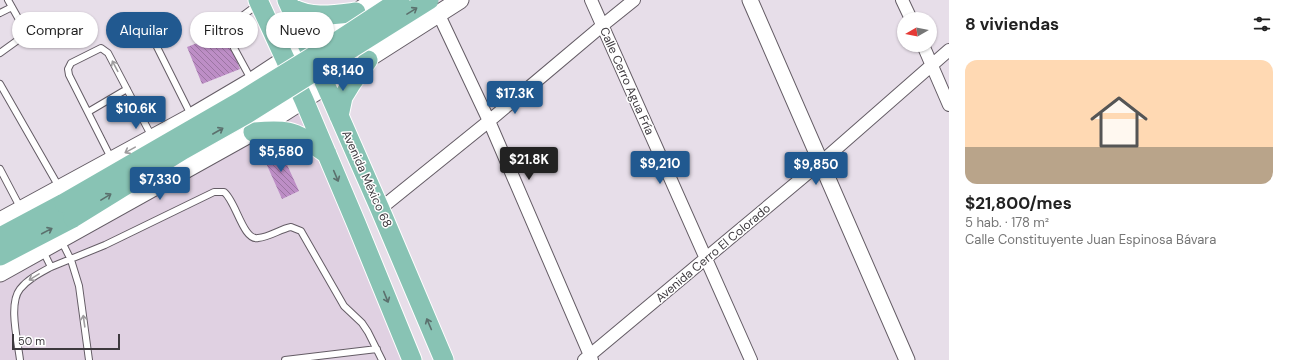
<!DOCTYPE html>
<html lang="es">
<meta charset="utf-8">
<style>
:root{--surface:#fff;--page:#f2f2f2;--text:#222;--muted:#767676;--line:#e0e0e0;--accent:#215990}
body{margin:0;font-family:"DM Sans",sans-serif;background:var(--page);color:var(--text);height:100vh;display:flex;flex-direction:column;font-size:15px;white-space:nowrap}
*{box-sizing:border-box;margin:0}
p{font-size:13px;color:var(--muted)}
.icon{flex:none;width:22px;height:22px;fill:none;stroke:currentColor;stroke-width:2;stroke-linecap:round;stroke-linejoin:round}
.map{position:relative;flex:1;overflow:hidden}
.panel{display:flex;flex-direction:column;background:var(--surface);width:340px}
.panel>*{flex:none}
.guide{position:absolute;left:12px;top:12px;width:380px;height:36px;display:flex;gap:8px}
.needle{width:26px;rotate:261deg}
.controls{position:absolute;left:897px;top:12px;display:grid;gap:8px}
.controls a{display:grid;place-items:center;width:40px;height:40px;border-radius:50%;background:var(--surface);box-shadow:0 1px 3px #0004;font-size:20px}
.scale{position:absolute;left:12px;bottom:10px;width:108px;box-sizing:border-box;padding-left:4px;border:2px solid #3d393e;border-top:0;font-size:11px;line-height:14px;white-space:nowrap;color:#3d393e;-webkit-text-stroke:3px #fff;paint-order:stroke}
.price{position:absolute;translate:-50% -34px;padding:0 9px;border-radius:4px;background:var(--accent);color:#fff;font-size:13px;line-height:26px;filter:drop-shadow(0 1px 2px #0008)}
.price::after{content:'';position:absolute;left:50%;top:24px;width:12px;height:9px;margin-left:-6px;background:inherit;clip-path:polygon(0 0,100% 0,50% 100%)}
.price.selected{background:#222;color:#fff}
ul{padding:0;list-style:none}
li{display:grid;align-content:center;gap:8px;height:212px;padding:0 16px}
li+li{border-top:1px solid var(--line)}
li span{display:grid;place-items:center;height:124px;border-radius:12px;color:#555}
li>.icon{margin-inline-start:auto}
span .icon{width:72px;height:72px;fill:#fffc;stroke-width:1}
li b{font-size:17px}
h2{display:flex;justify-content:space-between;align-items:center;height:48px;padding:0 16px;font-size:17px}
.chip{padding:0 14px;border-radius:18px;background:var(--surface);box-shadow:0 1px 3px #0004;font-size:14px;line-height:36px}
.chip.selected{background:var(--accent);color:#fff}
main{display:flex;flex:1;min-height:0}
.map>svg:first-child{display:block}
</style>
<main>
<div class="map">
<svg width="949" height="360" viewBox="0 0 949 360">
<defs>
<pattern id="building-back-hatch" width="6" height="6" patternUnits="userSpaceOnUse"><rect width="6" height="6" fill="#bd8ec6"/><path d="M-1 5l2 2M0 0l6 6M5-1l2 2" fill="none" stroke="#9b75a2"/></pattern>
</defs>
<rect width="100%" height="100%" fill="#e7dee9"/>
<path fill="#e0d1e2" d="M297 83 415 360H0V261Z"/>
<path fill="url(#building-back-hatch)" d="M226 32 240 69 202 84 187 47Z
M279 147 299 191 282 199 262 154Z"/>
<g fill="none" stroke-linecap="round" stroke-linejoin="round">
<g stroke="#645c65" stroke-width="8">
<path id="service" d="M0 13 12 7
M154 41 191 115
M0 53 18 40 23 33 22 25 8 0
M252 81 234 48 231 39 233 31 241 17 257 5
M0 84 59 187
M88 112 127 89
M111 158 69 75 68 69 71 63 101 48 108 53 152 137
M0 169 21 209
M61 240 71 260 79 286 89 360
M51 267 105 245 214 192H224C236 201 243 241 258 238 270 237 280 229 291 227L301 231 344 306 362 323 368 332 382 360
M20 360C18 342 8 304 20 289 28 279 40 273 51 267L43 251
M285 360 377 349"/>
</g>
<g stroke="#645c65" stroke-width="14">
<path id="minor" d="M591 0 751 360
M902 0 911 19
M439 15 489 121 592 360
M923 45 949 105
M380 209 489 121 603 25 634 0
M584 360 820 163 949 50"/>
</g>
<g stroke="#645c65" stroke-width="17">
<path id="tertiary" d="M750 0 907 360"/>
</g>
<g stroke="#645c65" stroke-width="19">
<path id="secondary" d="M0 221 191 117 252 81 375 0
M0 273 253 132 460 0"/>
</g>
<g stroke="#fff" stroke-width="21">
<path id="primary" d="M258 0 304 100 356 223 412 360
M287 0 326 86 380 209 444 360
M290 7C311 19 333 15 356 12
M339 116 343 97 351 84 368 60
M253 132C265 131 277 130 288 132 302 135 315 146 327 154
M0 237 64 203
M0 256 73 218"/>
</g>
<use href="#service" stroke="#fff" stroke-width="6"/>
<use href="#minor" stroke="#fff" stroke-width="12"/>
<use href="#tertiary" stroke="#fff" stroke-width="15"/>
<use href="#secondary" stroke="#fff" stroke-width="17"/>
<use href="#primary" stroke="#88c3b4" stroke-width="19"/>
<g stroke="#fff" stroke-width="21" stroke-linecap="butt">
<path id="primary-bridge" d="M64 203 239 102 333 44 400 0
M73 218 183 150 247 114 429 0"/>
</g>
<use href="#primary-bridge" stroke="#88c3b4" stroke-width="19"/>
</g>
<defs><path id="oneway-shaft" d="M-6 0H5M1.5-3L5.5 0L1.5 3" fill="none" stroke-width="1.6" stroke-linecap="round" stroke-linejoin="round"/></defs>
<g stroke="#5b706d">
<use href="#oneway-shaft" transform="translate(412 11) rotate(-32)"/>
<use href="#oneway-shaft" transform="translate(218 131) rotate(-30)"/>
<use href="#oneway-shaft" transform="translate(336 176) rotate(67)"/>
<use href="#oneway-shaft" transform="translate(106 197) rotate(-31)"/>
<use href="#oneway-shaft" transform="translate(47 231) rotate(-28)"/>
<use href="#oneway-shaft" transform="translate(386 297) rotate(68)"/>
<use href="#oneway-shaft" transform="translate(429 324) rotate(-113)"/>
</g>
<g stroke="#9e9c9e">
<use href="#oneway-shaft" transform="translate(115 66) rotate(-118)"/>
<use href="#oneway-shaft" transform="translate(130 150) rotate(151)"/>
<use href="#oneway-shaft" transform="translate(34 277) rotate(148)"/>
<use href="#oneway-shaft" transform="translate(84 321) rotate(-98)"/>
</g>
<g text-anchor="middle" stroke-width="3" stroke-linejoin="round" paint-order="stroke">
<g font-size="12" fill="#3d393e" stroke="#fff">
<text transform="translate(627 81) rotate(66)" y="4">Calle Cerro Agua Fría</text>
<text transform="translate(367 179) rotate(66)" y="4">Avenida México 68</text>
<text transform="translate(713 253) rotate(-40)" y="4">Avenida Cerro El Colorado</text>
</g>
</g>
</svg>
<div class="controls">
<a><svg class="needle" viewBox="-14 -14 28 28"><path d="M0-13l5 13h-10z" fill="#e53935"/><path d="M0 13l5-13h-10z" fill="#767676"/></svg></a>
</div>
<div class="scale">50 m</div>
<b class="price" style="left:343px;top:92px">$8,140</b>
<b class="price" style="left:515px;top:115px">$17.3K</b>
<b class="price" style="left:136px;top:130px">$10.6K</b>
<b class="price" style="left:281px;top:173px">$5,580</b>
<b class="price selected" style="left:529px;top:181px">$21.8K</b>
<b class="price" style="left:660px;top:185px">$9,210</b>
<b class="price" style="left:816px;top:186px">$9,850</b>
<b class="price" style="left:160px;top:201px">$7,330</b>
<div class="guide">
<a class="chip">Comprar</a>
<a class="chip selected">Alquilar</a>
<a class="chip">Filtros</a>
<a class="chip">Nuevo</a>
</div>
</div>
<section class="panel">
<h2>8 viviendas<svg class="icon" aria-label="filters" viewBox="0 0 24 24"><path d="M4 7h16M4 17h16"/><circle cx="9" cy="7" r="2"/><circle cx="15" cy="17" r="2"/></svg></h2>
<ul>
<li><span style="background:linear-gradient(#ffd9b3 70%,#b9a48a 0)"><svg class="icon" aria-label="home" viewBox="0 0 24 24"><path d="M3 11l9-7 9 7M6 9v11h12V9"/></svg></span><div><b>$21,800/mes</b><p>5 hab. · 178 m²</p><p>Calle Constituyente Juan Espinosa Bávara</p></div></li>
</ul>
</section>
</main>
